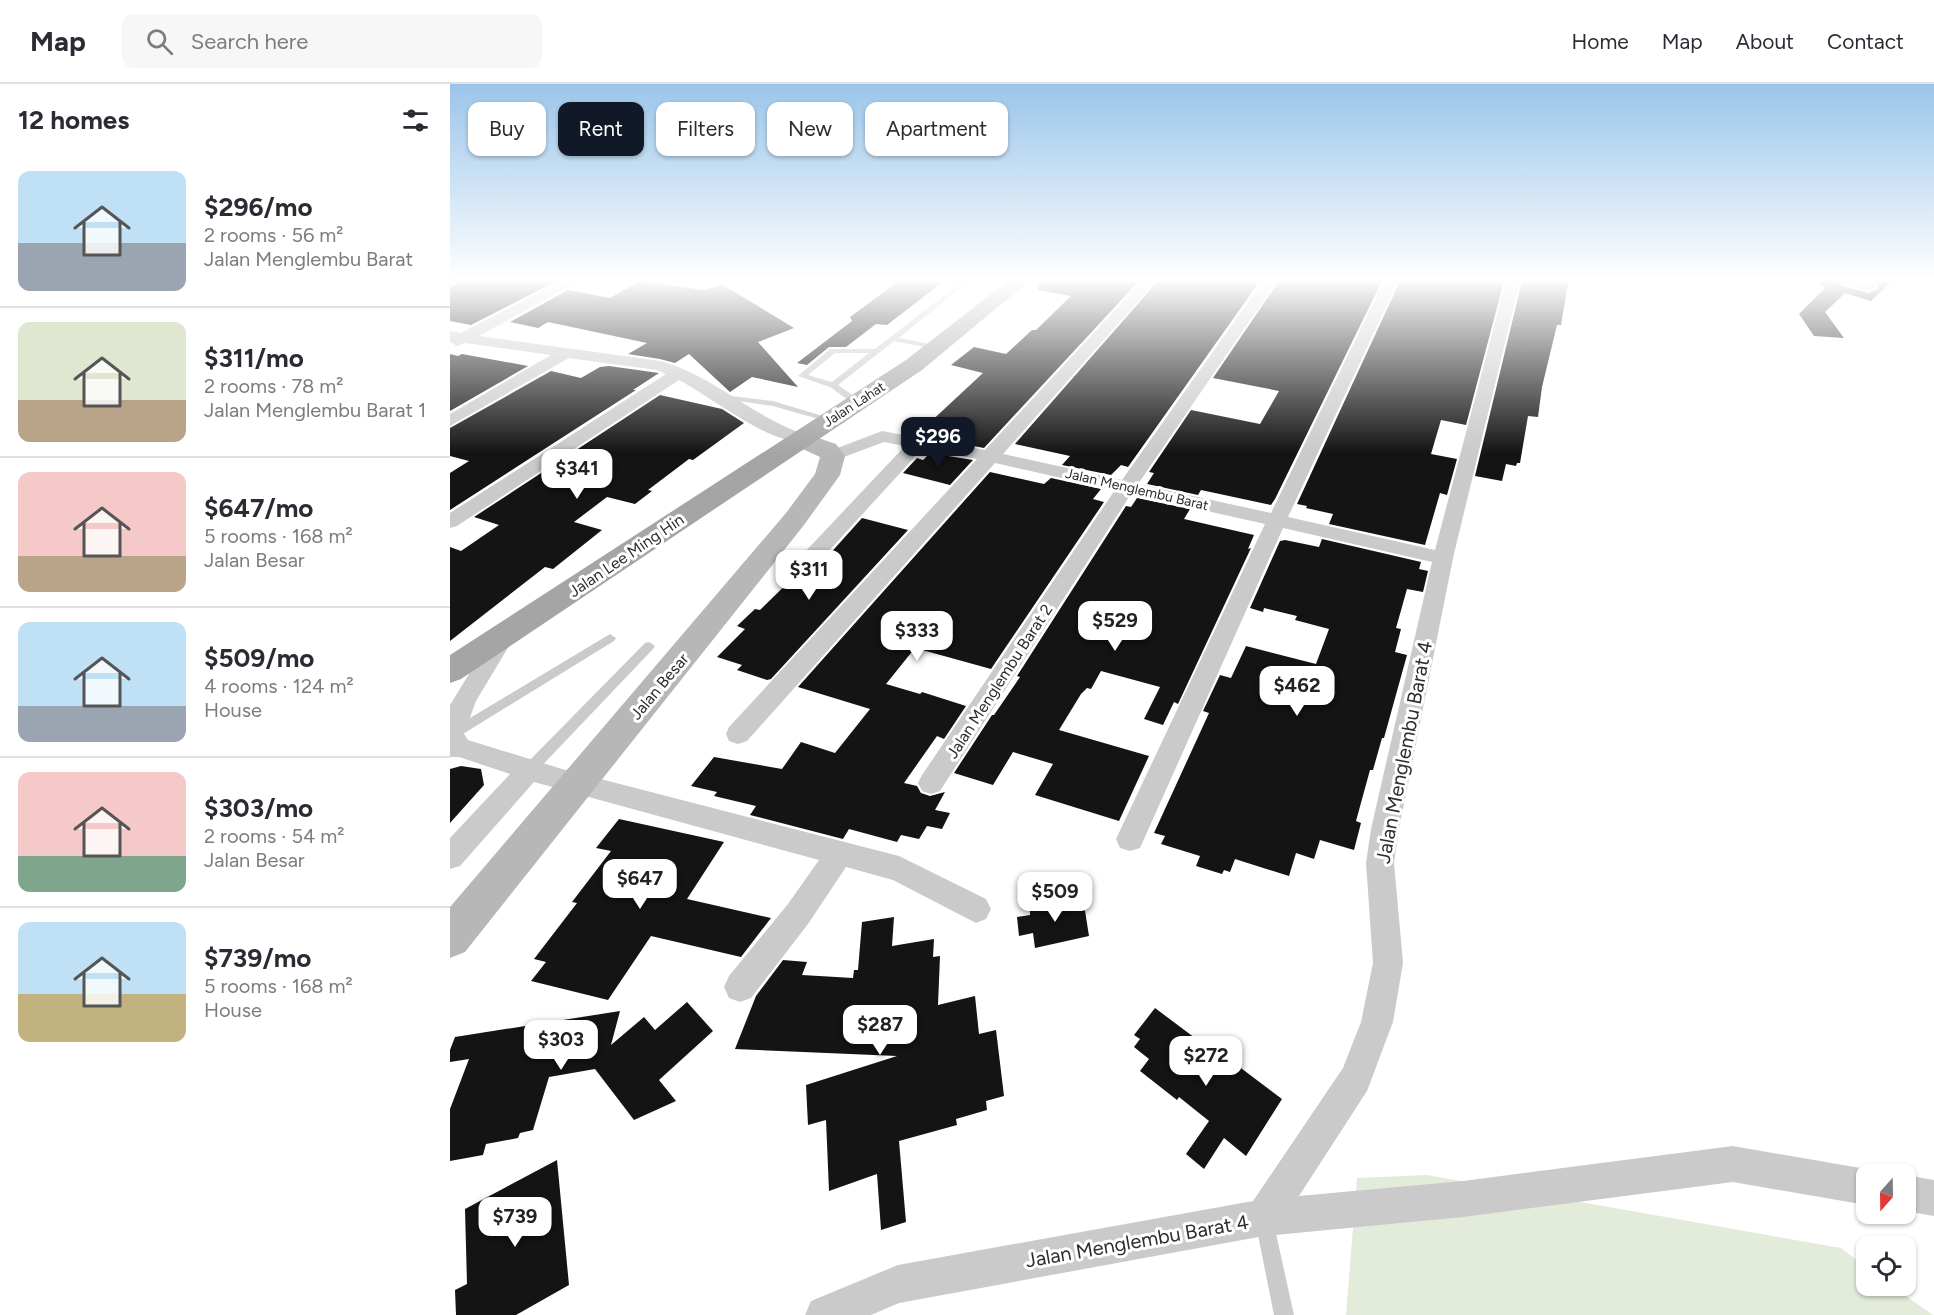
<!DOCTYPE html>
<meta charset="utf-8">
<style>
:root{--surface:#fff;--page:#f7f7f7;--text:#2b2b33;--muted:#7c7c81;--line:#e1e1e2;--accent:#111827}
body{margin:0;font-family:Figtree,sans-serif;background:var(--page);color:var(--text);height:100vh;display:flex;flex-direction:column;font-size:22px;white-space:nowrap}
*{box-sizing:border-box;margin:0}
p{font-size:20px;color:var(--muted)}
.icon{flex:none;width:33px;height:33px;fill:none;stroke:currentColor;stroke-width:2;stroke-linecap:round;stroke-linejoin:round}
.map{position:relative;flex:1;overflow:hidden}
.sheet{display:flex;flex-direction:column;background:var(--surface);width:450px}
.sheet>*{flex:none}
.hud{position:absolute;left:18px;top:18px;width:570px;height:54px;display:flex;gap:12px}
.needle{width:39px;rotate:200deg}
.tools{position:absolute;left:1406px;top:1080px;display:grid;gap:12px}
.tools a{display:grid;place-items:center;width:60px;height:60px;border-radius:12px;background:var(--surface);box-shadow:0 2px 4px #0004;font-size:30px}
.price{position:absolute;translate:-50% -51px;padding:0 14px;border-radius:12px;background:#fff;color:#222;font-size:20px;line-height:39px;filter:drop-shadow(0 2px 3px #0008)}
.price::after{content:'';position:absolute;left:50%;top:36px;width:18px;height:14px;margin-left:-9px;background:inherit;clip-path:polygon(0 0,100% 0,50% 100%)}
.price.on{background:var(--accent);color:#fff}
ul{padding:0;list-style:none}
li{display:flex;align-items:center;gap:18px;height:150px;padding:0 18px}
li+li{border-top:2px solid var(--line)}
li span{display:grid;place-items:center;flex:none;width:168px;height:120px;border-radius:12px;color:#555}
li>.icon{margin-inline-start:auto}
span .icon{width:72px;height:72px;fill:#fffc;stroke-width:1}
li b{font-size:26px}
h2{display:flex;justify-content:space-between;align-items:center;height:72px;padding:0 18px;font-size:26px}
.pill{padding:0 21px;border-radius:12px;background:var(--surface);box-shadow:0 2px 4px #0004;font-size:21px;line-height:54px}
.pill.on{background:var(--accent);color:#fff}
header{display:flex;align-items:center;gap:36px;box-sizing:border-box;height:84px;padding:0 30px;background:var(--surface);border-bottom:2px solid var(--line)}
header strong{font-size:28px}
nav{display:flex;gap:33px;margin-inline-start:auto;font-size:21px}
.search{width:420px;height:54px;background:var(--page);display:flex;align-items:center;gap:15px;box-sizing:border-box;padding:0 21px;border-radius:12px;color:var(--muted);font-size:22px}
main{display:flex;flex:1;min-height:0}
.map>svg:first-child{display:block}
</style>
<header>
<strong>Map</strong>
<div class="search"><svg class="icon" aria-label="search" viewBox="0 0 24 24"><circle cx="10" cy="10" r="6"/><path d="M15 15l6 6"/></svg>Search here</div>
<nav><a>Home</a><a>Map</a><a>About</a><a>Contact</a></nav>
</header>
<main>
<section class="sheet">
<h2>12 homes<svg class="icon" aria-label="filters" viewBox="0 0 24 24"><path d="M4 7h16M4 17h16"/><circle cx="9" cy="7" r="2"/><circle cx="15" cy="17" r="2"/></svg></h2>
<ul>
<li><span style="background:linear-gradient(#bfe0f5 60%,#9aa5b1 0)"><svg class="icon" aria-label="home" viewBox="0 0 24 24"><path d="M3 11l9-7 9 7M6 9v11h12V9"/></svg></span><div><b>$296/mo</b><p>2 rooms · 56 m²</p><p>Jalan Menglembu Barat</p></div></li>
<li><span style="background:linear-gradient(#dfe7d0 65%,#b9a48a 0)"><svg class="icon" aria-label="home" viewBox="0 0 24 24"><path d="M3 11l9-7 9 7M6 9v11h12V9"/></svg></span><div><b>$311/mo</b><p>2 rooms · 78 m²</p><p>Jalan Menglembu Barat 1</p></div></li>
<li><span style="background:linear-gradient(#f6c9c9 70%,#b9a48a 0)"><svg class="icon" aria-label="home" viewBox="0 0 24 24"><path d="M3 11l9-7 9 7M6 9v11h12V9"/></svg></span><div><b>$647/mo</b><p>5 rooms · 168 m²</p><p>Jalan Besar</p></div></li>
<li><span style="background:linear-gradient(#bfe0f5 70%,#9aa5b1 0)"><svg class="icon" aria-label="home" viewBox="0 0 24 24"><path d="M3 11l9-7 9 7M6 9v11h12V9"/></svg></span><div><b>$509/mo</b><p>4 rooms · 124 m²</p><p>House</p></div></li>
<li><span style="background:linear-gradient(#f6c9c9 70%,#7fa58c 0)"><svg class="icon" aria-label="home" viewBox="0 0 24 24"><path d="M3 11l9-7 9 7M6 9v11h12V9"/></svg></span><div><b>$303/mo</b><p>2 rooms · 54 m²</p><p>Jalan Besar</p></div></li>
<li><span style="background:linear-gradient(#bfe0f5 60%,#c2b280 0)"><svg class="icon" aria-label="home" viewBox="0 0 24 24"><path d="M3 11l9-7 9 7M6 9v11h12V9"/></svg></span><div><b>$739/mo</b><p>5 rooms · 168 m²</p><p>House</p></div></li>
</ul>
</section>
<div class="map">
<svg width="1484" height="1231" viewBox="0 0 1484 1231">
<rect width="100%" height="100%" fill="#fff"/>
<path fill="#e3ebda" d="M977 1091 1391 1164 1416 1183V1202H1442L1483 1231H896L907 1094Z"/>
<path fill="#141414" d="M11 197H107L21 241 0 237V204Z
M190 197 253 206 273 201 344 244 308 258 348 303 302 293 280 308 239 270 225 279 210 275 178 270 197 259 98 238 88 244 60 238 118 206 160 214Z
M449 197H494L437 241 426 240 396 263H379L357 281 347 279 402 237 400 233Z
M589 197H689L534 364 492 356 500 347 476 342 533 289 501 281 524 263 556 270 582 246H586L621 212 588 206Z
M708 197H810L678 383 671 381 661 391 612 381 620 372 565 360Z
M829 197H932L825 415 821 421 751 406 748 411 697 400 704 389 699 388 741 326 810 340 829 307 763 294Z
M950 197H1054L1016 341 991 336 981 370 1007 375 997 411 990 409 975 461 879 440 883 430 856 424 857 422 847 420Z
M1072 197H1117L1118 200 1111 241H1107L1092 303 1088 333 1078 332 1070 379H1067L1066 382 1056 380 1052 397 1025 392Z
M1371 197H1389L1392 202 1419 209 1429 204 1427 199 1422 197H1442L1421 217 1395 209 1375 228 1394 254 1364 252 1349 230 1376 203 1370 202Z
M0 270 8 272 12 270 78 282 0 327Z
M159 282 209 289 183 306H186L0 426V389L19 377 0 372V344L101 287 131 294 150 283Z
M210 311 272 325 294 339 243 376 239 375 198 406 202 407 185 420 157 413 124 438 152 446 103 485 95 483 0 557V463L11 467 49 441 24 433Z
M480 369 523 376 500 401 453 389 467 374 473 376Z
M540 388 594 400 601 394 651 405 643 415 654 418 541 585 465 564 436 600 470 610 472 608 516 622 494 655 487 652 454 699 467 702 471 709 480 712 495 708 485 726 500 729 492 745 477 742 469 755 451 751 447 758 399 745 393 755 300 731 306 722 264 712 267 708 241 702 264 673 332 685 351 658 385 669 420 625 348 603Z
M687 414 740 425 734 435 804 451 798 465 801 464 728 620 724 618 713 641 694 635 710 603 651 587 641 605 637 604 631 610 609 646 699 672 669 737 585 711 603 680 563 668 543 701 504 689 542 631H544L570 593 567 592 676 422 681 423Z
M412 434 458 446 321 595 317 596 287 586 292 581 267 573 295 545 287 542 305 525 310 526 353 484 360 485 368 483Z
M872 455 971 478 969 485 978 487 973 508 957 505 948 537 946 544 951 545 945 568 957 571 934 654H932L923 686H920L906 737 911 739 904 766 870 756 864 775 846 769 839 792 785 775 780 788 774 786 772 790 746 782 750 772 711 760 715 752 704 749 759 629 753 627 770 591 781 594 796 562 866 580 879 545 845 536 847 532 814 524 813 528 800 524 830 457 835 456 869 463Z
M11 682 31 685 34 701 0 739V685Z
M169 735 274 758 237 815 321 834 291 873 201 852 158 916 81 897 96 878 84 875 127 819 122 818 161 767 146 764Z
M633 814 639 852 585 864 583 849 569 852 567 833 580 831V826Z
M444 833 442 862 484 855 483 873 490 872 488 921 525 912 529 950 546 946 554 1012 536 1017 537 1026 506 1035 507 1041 449 1057 456 1138 431 1146 427 1090 379 1107 376 1036 358 1041 356 1001 447 972 285 965 306 912 333 876 357 878 352 891 403 894 404 886H408L412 838Z
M237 918 263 947 209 996 226 1017 184 1036 145 985 99 993 83 1046 70 1049 68 1054 36 1060 33 1071 0 1077V1025L19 975 0 978V966L5 953 170 927 161 961 194 933 205 946Z
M705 924 769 972 771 969 832 1015 796 1072 774 1054 754 1085 736 1070 759 1037 729 1013 727 1016 690 987 699 975 684 963 690 955 684 951Z
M107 1076 119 1201 66 1231H6L5 1206 17 1200 15 1125Z"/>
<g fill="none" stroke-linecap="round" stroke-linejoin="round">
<path fill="#cacaca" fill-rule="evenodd" d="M510 197H516V200L449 254 490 262V266L444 257 388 301 410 316V320H404L380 303 348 292 380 265H425L510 199ZM385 269H419L382 298 358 291Z
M265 310 323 317 376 333 372 336 323 322 268 314 264 312Z
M160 550 166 554 164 557 8 653 0 654V646Z
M199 558 205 562 203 565 84 690 79 691 74 690 73 686 74 682 195 559Z
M814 1127 821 1129 823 1136 844 1231H824L805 1136 807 1129Z"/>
<path fill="#cacaca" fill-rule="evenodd" d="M0 197H9L0 202Z
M112 197H129L29 252 210 277C260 290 300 330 348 348L351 352 348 356C323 362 255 309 229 296L7 442 0 444V429L216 290 207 286 119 274 0 342V330L101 271 15 259 7 262 0 258V247L11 249Z
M692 197H706L553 370 672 396 813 197H827L688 400 821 429 934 197H948L838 433 985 466 1056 197H1070L1003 474 949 745 944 779 953 879 943 938 917 1007 849 1112 1013 1097 1283 1062 1416 1085 1429 1090H1416V1121L1283 1098 1013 1133 814 1152 449 1219 421 1231H355L361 1217 448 1181 803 1117 893 984 911 938 923 879 916 779 921 745 982 478 833 444 690 764 680 767 670 764 666 755 815 440 681 410 490 707 481 710 472 707 468 699 472 691 665 406 545 379 297 657 288 660 279 657 276 650 279 643 527 375 472 365 366 481 359 483 352 481 349 476 352 471 455 362 434 358 383 377 377 376 374 372 377 368 432 347 535 366Z
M1391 197H1413L1425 200 1427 203 1420 207 1393 200Z
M54 544 62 546 65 552 26 617 14 650 18 656 112 685 449 772 536 815 541 825 536 835 526 839 443 796 396 783 358 840 301 914 290 918 279 914 274 903 279 892 338 820 369 776 84 698 10 782 0 785V754L60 690 9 673H0V621L46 546Z
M1455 1091 1484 1096V1132L1455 1127Z"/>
<path fill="#b7b7b7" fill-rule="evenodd" d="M351 348 386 360 395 372 390 391 354 441 15 868 0 874V823L336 429 365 390 370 373 342 360 339 355 342 350Z"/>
<path fill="#a5a5a5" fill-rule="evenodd" d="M558 197H579L472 286 11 595 0 599V571L456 276Z"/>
</g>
<linearGradient id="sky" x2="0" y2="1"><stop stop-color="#9ac5e9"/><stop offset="0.53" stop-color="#fff"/><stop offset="1" stop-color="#fff" stop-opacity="0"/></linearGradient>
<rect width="1484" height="369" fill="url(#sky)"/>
<g text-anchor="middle" stroke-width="6" stroke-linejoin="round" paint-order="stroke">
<g font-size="14" fill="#2d2d2d" stroke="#fff">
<text transform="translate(404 320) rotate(-33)" y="5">Jalan Lahat</text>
<text transform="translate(687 405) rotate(13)" y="5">Jalan Menglembu Barat</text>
</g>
<g font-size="16" fill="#2d2d2d" stroke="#fff">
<text transform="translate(176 471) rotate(-34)" y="6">Jalan Lee Ming Hin</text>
<text transform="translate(549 597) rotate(-57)" y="6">Jalan Menglembu Barat 2</text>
<text transform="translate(209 602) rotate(-50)" y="6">Jalan Besar</text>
</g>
<g font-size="20" fill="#2d2d2d" stroke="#fff">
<text transform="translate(954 668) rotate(-79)" y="7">Jalan Menglembu Barat 4</text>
<text transform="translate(687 1157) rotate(-10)" y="7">Jalan Menglembu Barat 4</text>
</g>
</g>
</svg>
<div class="tools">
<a><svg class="needle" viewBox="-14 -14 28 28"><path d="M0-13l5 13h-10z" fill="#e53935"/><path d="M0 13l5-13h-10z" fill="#7c7c81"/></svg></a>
<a><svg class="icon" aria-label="locate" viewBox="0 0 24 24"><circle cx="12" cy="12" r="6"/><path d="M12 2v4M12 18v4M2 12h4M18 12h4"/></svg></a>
</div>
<b class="price on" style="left:488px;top:384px">$296</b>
<b class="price" style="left:127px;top:416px">$341</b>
<b class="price" style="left:359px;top:517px">$311</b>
<b class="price" style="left:665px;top:568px">$529</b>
<b class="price" style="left:467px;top:578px">$333</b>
<b class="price" style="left:847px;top:633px">$462</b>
<b class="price" style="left:190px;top:826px">$647</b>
<b class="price" style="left:605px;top:839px">$509</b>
<b class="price" style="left:430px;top:972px">$287</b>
<b class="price" style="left:111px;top:987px">$303</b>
<b class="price" style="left:756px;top:1003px">$272</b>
<b class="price" style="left:65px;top:1164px">$739</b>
<div class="hud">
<a class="pill">Buy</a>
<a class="pill on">Rent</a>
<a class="pill">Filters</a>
<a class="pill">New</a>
<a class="pill">Apartment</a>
</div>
</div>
</main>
